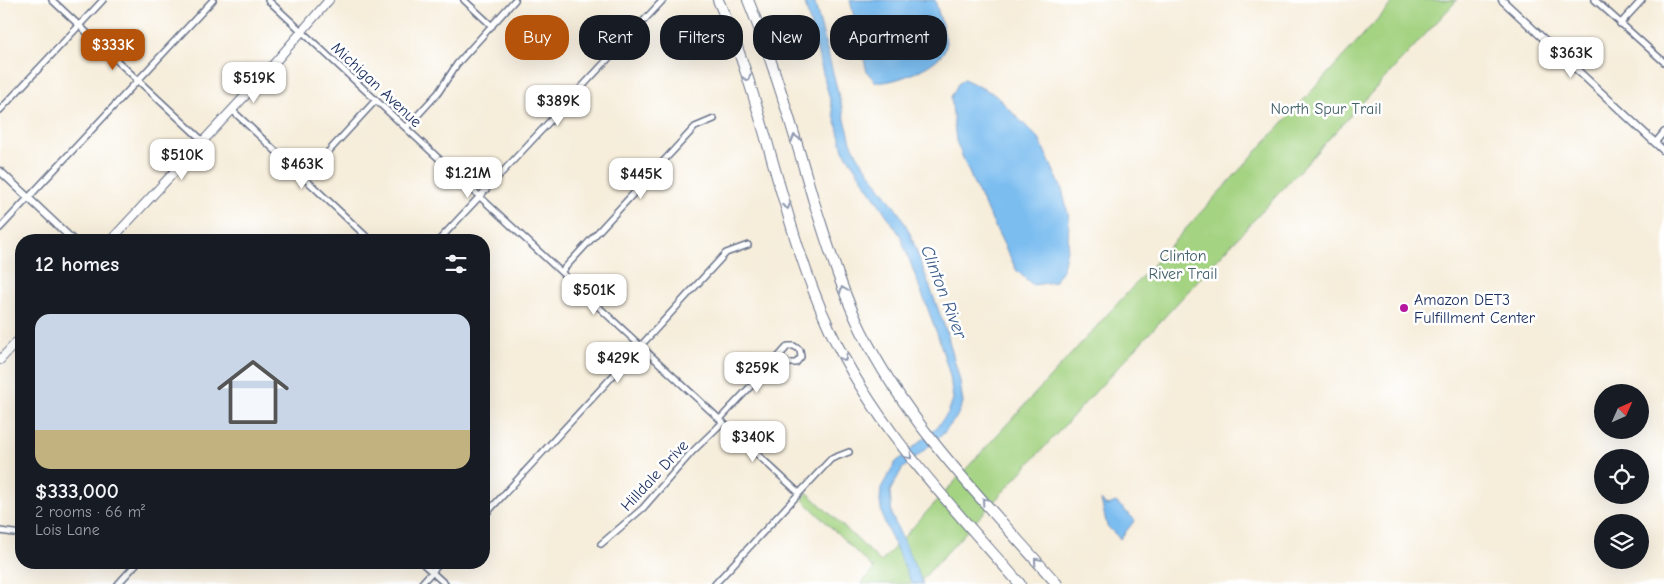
<!DOCTYPE html>
<meta charset="utf-8">
<style>
:root{--surface:#171b24;--page:#20242c;--text:#f1f3f6;--muted:#9ea1a6;--accent:#b45309}
body{margin:0;font-family:"Comic Neue",sans-serif;background:var(--page);color:var(--text);height:100vh;display:flex;flex-direction:column;font-size:19px;white-space:nowrap}
*{box-sizing:border-box;margin:0}
p{font-size:16px;color:var(--muted)}
.icon{flex:none;width:28px;height:28px;fill:none;stroke:currentColor;stroke-width:2;stroke-linecap:round;stroke-linejoin:round}
.map{position:relative;flex:1;overflow:hidden}
.panel{position:absolute;left:15px;top:234px;width:475px;height:335px;display:flex;flex-direction:column;background:var(--surface);border-radius:20px;box-shadow:0 5px 20px #0002}
.panel>*{flex:none}
.hud{position:absolute;left:505px;top:15px;width:475px;height:45px;display:flex;gap:10px}
.needle{width:32px;rotate:45deg}
.controls{position:absolute;left:1594px;top:384px;display:grid;gap:10px}
.controls a{display:grid;place-items:center;width:55px;height:55px;border-radius:50%;background:var(--surface);box-shadow:0 5px 20px #0002;font-size:25px}
.price{position:absolute;translate:-50% -42px;padding:0 11px;border-radius:10px;background:#fff;color:#222;font-size:16px;line-height:32px;filter:drop-shadow(0 1px 2px #0008)}
.price::after{content:'';position:absolute;left:50%;top:30px;width:15px;height:11px;margin-left:-8px;background:inherit;clip-path:polygon(0 0,100% 0,50% 100%)}
.price.current{background:var(--accent);color:#fff}
ul{padding:0;list-style:none}
li{display:grid;align-content:center;gap:10px;height:265px;padding:0 20px}
li span{display:grid;place-items:center;height:155px;border-radius:15px;color:#555}
li>.icon{margin-inline-start:auto}
span .icon{width:90px;height:90px;fill:#fffc;stroke-width:1}
li b{font-size:21px}
h2{display:flex;justify-content:space-between;align-items:center;height:60px;padding:0 20px;font-size:21px}
.pill{padding:0 18px;border-radius:20px;background:var(--surface);box-shadow:0 5px 20px #0002;font-size:18px;line-height:45px}
.pill.current{background:var(--accent);color:#fff}
.map>svg:first-child{display:block}
</style>
<div class="map">
<svg width="1664" height="584" viewBox="0 0 1664 584">
<rect width="100%" height="100%" fill="#fff"/>
<filter id="ink" filterUnits="userSpaceOnUse"><feTurbulence type="fractalNoise" baseFrequency=".02" numOctaves="2"/><feDisplacementMap in="SourceGraphic" scale="10" xChannelSelector="R" yChannelSelector="G"/><feConvolveMatrix kernelMatrix="1 2 1 2 8 2 1 2 1" color-interpolation-filters="sRGB"/></filter>
<filter id="wash" filterUnits="userSpaceOnUse"><feTurbulence type="fractalNoise" baseFrequency=".0096" numOctaves="4" result="noise"/><feDisplacementMap in="SourceGraphic" scale="20" xChannelSelector="R" yChannelSelector="G"/><feGaussianBlur stdDeviation="1.12" result="paint"/><feColorMatrix in="noise" values="0 0 0 0 0 0 0 0 0 0 0 0 0 0 0 0 0 1.4 0 .05"/><feComposite in="paint" operator="in"/></filter>
<g filter="url(#wash)">
<rect width="100%" height="100%" fill="#f6edda"/>
<path fill="#a4d382" stroke="#608170" d="M1395 0H1457L918 584H861L874 569 802 499 808 493 881 562Z"/>
<path fill="#7bbdf0" stroke="#4b76a7" d="M804 0H814L851 142 858 156 899 213 909 231 947 333 960 381 963 403 956 418 942 435 902 469 890 491 892 516 923 584H912L883 519 880 502 881 488 895 463 936 428 948 413 953 399 950 376 938 336 900 235 843 150Z
M850 0H935C937 9 947 38 946 46 943 65 891 85 876 82L867 72Z
M964 79 994 94 1039 139 1062 189 1069 218 1068 244 1063 268 1054 282 1033 285 1017 271 974 184 956 141 951 97 958 84Z
M1101 500 1106 506 1116 502 1135 520 1120 539 1107 526Z"/>
</g>
<g filter="url(#ink)">
<g fill="none" stroke-linecap="round" stroke-linejoin="round">
<g stroke="#687289" stroke-width="8">
<path id="minor" d="M52 0 203 141
M268 0 799 493
M464 0 492 26
M1595 0 1664 62
M1620 24 1642 0
M0 110 103 0
M232 110 370 240
M406 128 438 93 457 64 515 0
M1655 143 1664 132
M304 178 376 100
M0 228 213 0
M439 240 663 0
M561 272 695 127 714 119
M788 346H794L800 350 801 357 796 363H787L779 356Z
M720 419 779 356
M484 516 726 253 748 245
M0 531 21 534
M601 544 643 508 691 453 723 422
M421 562 445 584
M118 584 138 562
M421 584 441 562
M715 584 831 459 849 452"/>
</g>
<g stroke="#687289" stroke-width="9">
<path id="tertiary" d="M1502 0 1664 151
M0 171 73 240"/>
</g>
<g stroke="#687289" stroke-width="10">
<path id="secondary" d="M111 240 258 82 329 0
M0 360 21 337"/>
</g>
<g stroke="#687289" stroke-width="12">
<path id="motorway" d="M718 0C766 106 781 224 830 330 875 427 950 504 1020 584
M748 0C775 66 794 134 814 202 828 245 841 289 861 330 908 426 987 504 1057 584"/>
</g>
<use href="#minor" stroke="#fff" stroke-width="5"/>
<use href="#tertiary" stroke="#fff" stroke-width="6"/>
<use href="#secondary" stroke="#fff" stroke-width="8"/>
<use href="#motorway" stroke="#fff" stroke-width="10"/>
</g>
<defs><path id="oneway-chevron" d="M-2-3.5L2.5 0L-2 3.5" fill="none" stroke-width="1.6" stroke-linecap="round" stroke-linejoin="round" transform="scale(1.25)"/></defs>
<g stroke="#8d97ae">
<use href="#oneway-chevron" transform="translate(747 78) rotate(72)"/>
<use href="#oneway-chevron" transform="translate(795 138) rotate(-107)"/>
<use href="#oneway-chevron" transform="translate(787 206) rotate(73)"/>
<use href="#oneway-chevron" transform="translate(843 290) rotate(-111)"/>
<use href="#oneway-chevron" transform="translate(844 358) rotate(63)"/>
<use href="#oneway-chevron" transform="translate(909 456) rotate(50)"/>
<use href="#oneway-chevron" transform="translate(985 501) rotate(-131)"/>
<use href="#oneway-chevron" transform="translate(1037 561) rotate(-131)"/>
</g>
</g>
<circle fill="#b5179e" stroke="#fff" stroke-width="2" cx="1404" cy="308" r="5"/>
<g text-anchor="middle" stroke-width="5" stroke-linejoin="round" paint-order="stroke">
<g font-size="16" fill="#1b2f5e" stroke="#fff">
<text transform="translate(377 84) rotate(43)" y="6">Michigan Avenue</text>
<text transform="translate(654 475) rotate(-47)" y="6">Hilldale Drive</text>
</g>
<g font-size="16" fill="#446069" stroke="#fff">
<text x="1326" y="114">North Spur Trail</text>
<text x="1183" y="261">Clinton<tspan x="1183" dy="18">River Trail</tspan></text>
</g>
<g font-size="16" fill="#1b2f5e" stroke="#fff" text-anchor="start">
<text x="1414" y="305">Amazon DET3<tspan x="1414" dy="18">Fulfillment Center</tspan></text>
</g>
<g font-size="18" font-style="italic" fill="#385a8a" stroke="#fff">
<text transform="translate(944 292) rotate(69)" y="6">Clinton River</text>
</g>
</g>
</svg>
<div class="controls">
<a><svg class="needle" viewBox="-14 -14 28 28"><path d="M0-13l5 13h-10z" fill="#e53935"/><path d="M0 13l5-13h-10z" fill="#9ea1a6"/></svg></a>
<a><svg class="icon" aria-label="locate" viewBox="0 0 24 24"><circle cx="12" cy="12" r="6"/><path d="M12 2v4M12 18v4M2 12h4M18 12h4"/></svg></a>
<a><svg class="icon" aria-label="layers" viewBox="0 0 24 24"><path d="M12 4l9 5-9 5-9-5zM3 14l9 5 9-5"/></svg></a>
</div>
<b class="price current" style="left:113px;top:71px">$333K</b>
<b class="price" style="left:1571px;top:79px">$363K</b>
<b class="price" style="left:254px;top:104px">$519K</b>
<b class="price" style="left:558px;top:127px">$389K</b>
<b class="price" style="left:182px;top:181px">$510K</b>
<b class="price" style="left:302px;top:190px">$463K</b>
<b class="price" style="left:468px;top:199px">$1.21M</b>
<b class="price" style="left:641px;top:200px">$445K</b>
<b class="price" style="left:594px;top:316px">$501K</b>
<b class="price" style="left:618px;top:384px">$429K</b>
<b class="price" style="left:757px;top:394px">$259K</b>
<b class="price" style="left:753px;top:463px">$340K</b>
<div class="hud">
<a class="pill current">Buy</a>
<a class="pill">Rent</a>
<a class="pill">Filters</a>
<a class="pill">New</a>
<a class="pill">Apartment</a>
</div>
<section class="panel">
<h2>12 homes<svg class="icon" aria-label="filters" viewBox="0 0 24 24"><path d="M4 7h16M4 17h16"/><circle cx="9" cy="7" r="2"/><circle cx="15" cy="17" r="2"/></svg></h2>
<ul>
<li><span style="background:linear-gradient(#c9d6e8 75%,#c2b280 0)"><svg class="icon" aria-label="home" viewBox="0 0 24 24"><path d="M3 11l9-7 9 7M6 9v11h12V9"/></svg></span><div><b>$333,000</b><p>2 rooms · 66 m²</p><p>Lois Lane</p></div></li>
</ul>
</section>
</div>
